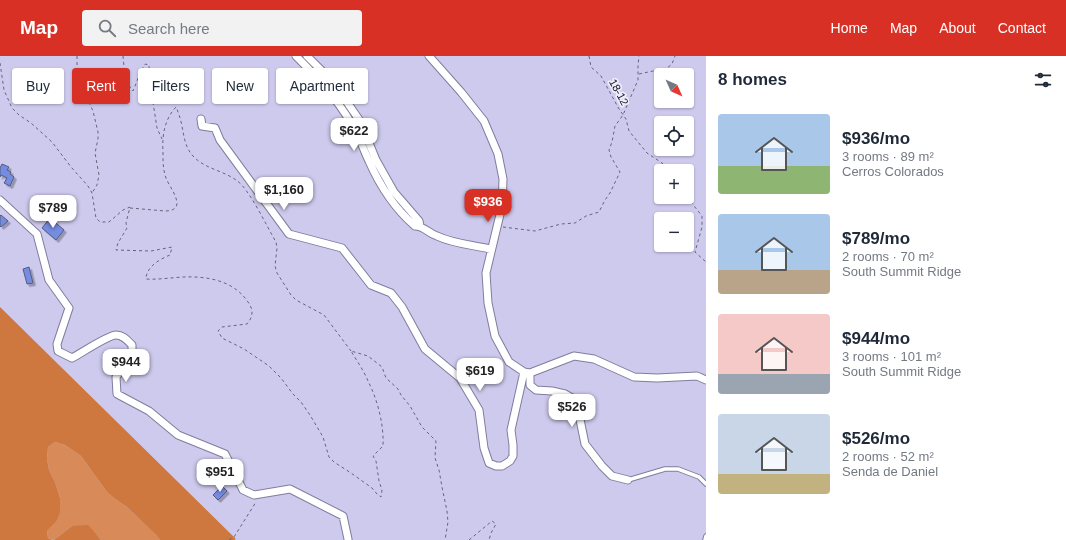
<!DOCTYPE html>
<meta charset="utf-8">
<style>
:root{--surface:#fff;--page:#f2f2f3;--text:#1f2937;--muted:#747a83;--accent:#d93025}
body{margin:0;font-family:Helvetica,sans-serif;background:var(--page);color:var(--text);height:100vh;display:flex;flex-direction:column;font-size:15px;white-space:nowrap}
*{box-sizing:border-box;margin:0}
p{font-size:13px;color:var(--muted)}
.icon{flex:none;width:22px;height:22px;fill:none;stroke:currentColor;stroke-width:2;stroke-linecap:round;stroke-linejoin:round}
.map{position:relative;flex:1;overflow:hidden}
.drawer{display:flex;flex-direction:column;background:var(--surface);width:360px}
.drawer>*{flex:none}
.top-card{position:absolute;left:12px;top:12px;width:380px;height:36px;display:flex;gap:8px}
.needle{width:26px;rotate:135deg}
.buttons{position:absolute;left:654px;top:12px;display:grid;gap:8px}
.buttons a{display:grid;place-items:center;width:40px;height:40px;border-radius:4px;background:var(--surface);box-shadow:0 1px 3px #0004;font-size:20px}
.price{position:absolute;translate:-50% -34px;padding:0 9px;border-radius:8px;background:#fff;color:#222;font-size:13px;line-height:26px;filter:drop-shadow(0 1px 2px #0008)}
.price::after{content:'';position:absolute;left:50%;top:24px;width:12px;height:9px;margin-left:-6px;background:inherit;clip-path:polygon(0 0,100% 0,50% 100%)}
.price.selected{background:var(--accent);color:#fff}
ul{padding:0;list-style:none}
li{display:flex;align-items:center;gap:12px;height:100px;padding:0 12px}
li span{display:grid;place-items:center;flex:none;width:112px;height:80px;border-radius:4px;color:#555}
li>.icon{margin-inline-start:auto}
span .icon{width:48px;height:48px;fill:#fffc;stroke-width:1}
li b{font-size:17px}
h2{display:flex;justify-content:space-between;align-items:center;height:48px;padding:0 12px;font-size:17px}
.chip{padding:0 14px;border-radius:4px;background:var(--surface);box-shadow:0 1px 3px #0004;font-size:14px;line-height:36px}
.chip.selected{background:var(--accent);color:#fff}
header{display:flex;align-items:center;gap:24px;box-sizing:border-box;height:56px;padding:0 20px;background:var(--accent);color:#fff}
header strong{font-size:19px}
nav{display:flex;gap:22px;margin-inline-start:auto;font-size:14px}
.search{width:280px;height:36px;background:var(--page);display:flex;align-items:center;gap:10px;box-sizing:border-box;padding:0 14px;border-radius:4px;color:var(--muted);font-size:15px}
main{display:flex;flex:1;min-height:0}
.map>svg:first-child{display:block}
</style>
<header>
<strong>Map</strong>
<div class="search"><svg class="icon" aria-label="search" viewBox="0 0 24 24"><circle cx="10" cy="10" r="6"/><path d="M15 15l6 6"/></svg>Search here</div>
<nav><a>Home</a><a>Map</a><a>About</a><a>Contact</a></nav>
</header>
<main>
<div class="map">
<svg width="706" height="484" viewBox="0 0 706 484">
<defs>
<filter id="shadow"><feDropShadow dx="2.5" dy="2.5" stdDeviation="0" flood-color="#0004"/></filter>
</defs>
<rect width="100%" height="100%" fill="#cecaee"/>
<path fill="#d88a59" d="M55 386 65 389 81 400 107 436 115 443 127 451 156 479 160 484H101L94 475 72 470 54 484 48 482 47 475 56 466 60 442 55 426 49 414 47 403 48 391Z"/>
<path fill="#ce773e" d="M0 251 236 483 234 484H160L156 479 127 451 115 443 107 436 81 400 65 389 55 386 48 391 47 403 49 414 55 426 60 442V456L56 466 47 475 48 482 53 484H0Z
M88 469 94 475 101 484H54L72 470Z"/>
<path fill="#768ce2" stroke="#535c7a" filter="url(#shadow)" d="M2 108 9 111 7 114 11 116 10 118 14 121 10 130 4 127 7 122 1 119 0 121V112Z
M1 159 8 165 1 171 0 170V160Z
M50 162 64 174 56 184 42 172Z
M29 211 33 227 27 228 23 213Z
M222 430 227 435 218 444 213 439Z"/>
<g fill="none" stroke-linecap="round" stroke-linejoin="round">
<g stroke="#817c9d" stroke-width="5.5">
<path id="lane" d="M628 424 665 413H678L699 421 706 428
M705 484 706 480"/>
</g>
<g stroke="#817c9d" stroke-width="9">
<path id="street" d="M296 0C320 24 343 49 358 80 362 88 365 97 369 105 380 130 394 152 415 170 424 170 428 177 437 180 454 188 473 189 491 193
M307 0 325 18 342 39 360 65 376 104 394 136 419 165 420 170
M429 0 461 36 484 65 498 98 503 123 502 150 486 217 488 247 495 280 509 306 524 316 530 317 574 300 594 303 634 321 657 322 697 320 706 324
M201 63 202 70 215 72 220 84 289 178 342 192 371 229 391 237 402 251 425 293 460 322 479 354 484 392 489 407 496 410H502L510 405 513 400V389L511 374 524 316
M0 144 37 178 49 224 69 252 57 288 58 295 72 302C80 298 108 279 116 279 123 279 127 284 132 289V299L116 321 117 338 149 355 178 379 225 398 243 434 254 439 290 433 343 460 348 483V484
M530 317V329L536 334 552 335 565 338 572 342 577 349 585 388 602 410 612 420 628 424"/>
</g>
<path stroke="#66647a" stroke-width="1" stroke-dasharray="3 3" stroke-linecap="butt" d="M77 0V11L87 42 93 55 98 76V83L95 97 99 119 97 129 92 137
M123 0C124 11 125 27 133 35L141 15 145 8 149 9 150 27 157 72 162 83
M589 0 591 11 601 20 619 53 626 63 629 75 647 97 662 107 671 115
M0 7 4 34 12 52 19 59 31 67 52 86 71 111 88 130 92 137 96 162 100 166H109L123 154 130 151 126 167 127 172 118 187 116 194 151 195 172 191 170 199C160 203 146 211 146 223 163 224 179 220 195 221 216 222 236 228 248 246 254 254 253 261 247 268L222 271 218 275 222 282 244 293 269 310 281 322 293 338 301 346 310 359 323 381 329 401 334 406 351 417 372 432 377 438 381 441 382 434 379 425 376 405 373 400 383 390C384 369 378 345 368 325 364 315 357 305 351 295L368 300 382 311 386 322 398 333 401 339 410 350 422 371 436 385 435 402 439 414 442 431 447 455 448 466 445 484
M639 18 667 12 672 8 675 0
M687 141 702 160V171L695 196 706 206
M130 152 165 155C170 155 176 154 177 148 177 139 169 130 166 122 163 114 163 106 163 97 162 80 164 64 176 51 178 55 179 59 180 62 184 75 183 89 193 100 205 113 222 114 236 124 249 132 267 171 276 186L277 192 275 210 277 217 291 239 296 244 324 259 351 295
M503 171 535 175 561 168 575 167 586 160 599 156 605 144 610 137 620 116 611 101 609 94 612 86 615 70 623 59 638 24V10L639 0
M229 484 234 481 256 446
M469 484 492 465 496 468 491 477 489 484"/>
<use href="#lane" stroke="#fff" stroke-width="3.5"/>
<use href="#street" stroke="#fff" stroke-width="7"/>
</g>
<g text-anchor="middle" stroke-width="3.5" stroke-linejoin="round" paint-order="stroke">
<g font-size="11" fill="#100e1a" stroke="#efedfc">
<text transform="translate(619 36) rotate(61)" y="4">18-12</text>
</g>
</g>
</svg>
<div class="buttons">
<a><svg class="needle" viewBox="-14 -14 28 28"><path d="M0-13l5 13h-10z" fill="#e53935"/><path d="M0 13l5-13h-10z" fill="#747a83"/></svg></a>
<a><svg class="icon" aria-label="locate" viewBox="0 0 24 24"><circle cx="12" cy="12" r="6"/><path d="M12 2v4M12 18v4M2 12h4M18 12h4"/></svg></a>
<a>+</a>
<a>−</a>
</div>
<b class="price" style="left:354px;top:96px">$622</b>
<b class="price" style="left:284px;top:155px">$1,160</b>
<b class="price selected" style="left:488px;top:167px">$936</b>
<b class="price" style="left:53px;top:173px">$789</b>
<b class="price" style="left:126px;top:327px">$944</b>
<b class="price" style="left:480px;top:336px">$619</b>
<b class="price" style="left:572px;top:372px">$526</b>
<b class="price" style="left:220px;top:437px">$951</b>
<div class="top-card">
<a class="chip">Buy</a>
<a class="chip selected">Rent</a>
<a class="chip">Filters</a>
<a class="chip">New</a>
<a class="chip">Apartment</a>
</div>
</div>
<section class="drawer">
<h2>8 homes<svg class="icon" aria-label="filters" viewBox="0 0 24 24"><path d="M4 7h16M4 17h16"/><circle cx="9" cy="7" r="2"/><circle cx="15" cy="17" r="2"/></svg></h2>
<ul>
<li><span style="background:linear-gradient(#a9c7e8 65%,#8fb573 0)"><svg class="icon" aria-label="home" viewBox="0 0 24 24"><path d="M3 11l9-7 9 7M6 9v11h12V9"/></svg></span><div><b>$936/mo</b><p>3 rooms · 89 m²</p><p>Cerros Colorados</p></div></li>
<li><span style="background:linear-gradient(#a9c7e8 70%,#b9a48a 0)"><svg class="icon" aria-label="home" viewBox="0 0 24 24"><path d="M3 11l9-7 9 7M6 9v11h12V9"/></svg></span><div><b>$789/mo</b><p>2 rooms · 70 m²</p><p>South Summit Ridge</p></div></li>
<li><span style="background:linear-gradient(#f6c9c9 75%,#9aa5b1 0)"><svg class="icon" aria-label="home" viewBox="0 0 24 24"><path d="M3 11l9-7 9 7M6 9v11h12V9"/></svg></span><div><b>$944/mo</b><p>3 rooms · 101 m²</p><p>South Summit Ridge</p></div></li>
<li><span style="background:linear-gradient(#c9d6e8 75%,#c2b280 0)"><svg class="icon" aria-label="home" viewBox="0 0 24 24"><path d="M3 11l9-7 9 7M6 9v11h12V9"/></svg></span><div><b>$526/mo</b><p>2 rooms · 52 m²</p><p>Senda de Daniel</p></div></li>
</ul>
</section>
</main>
